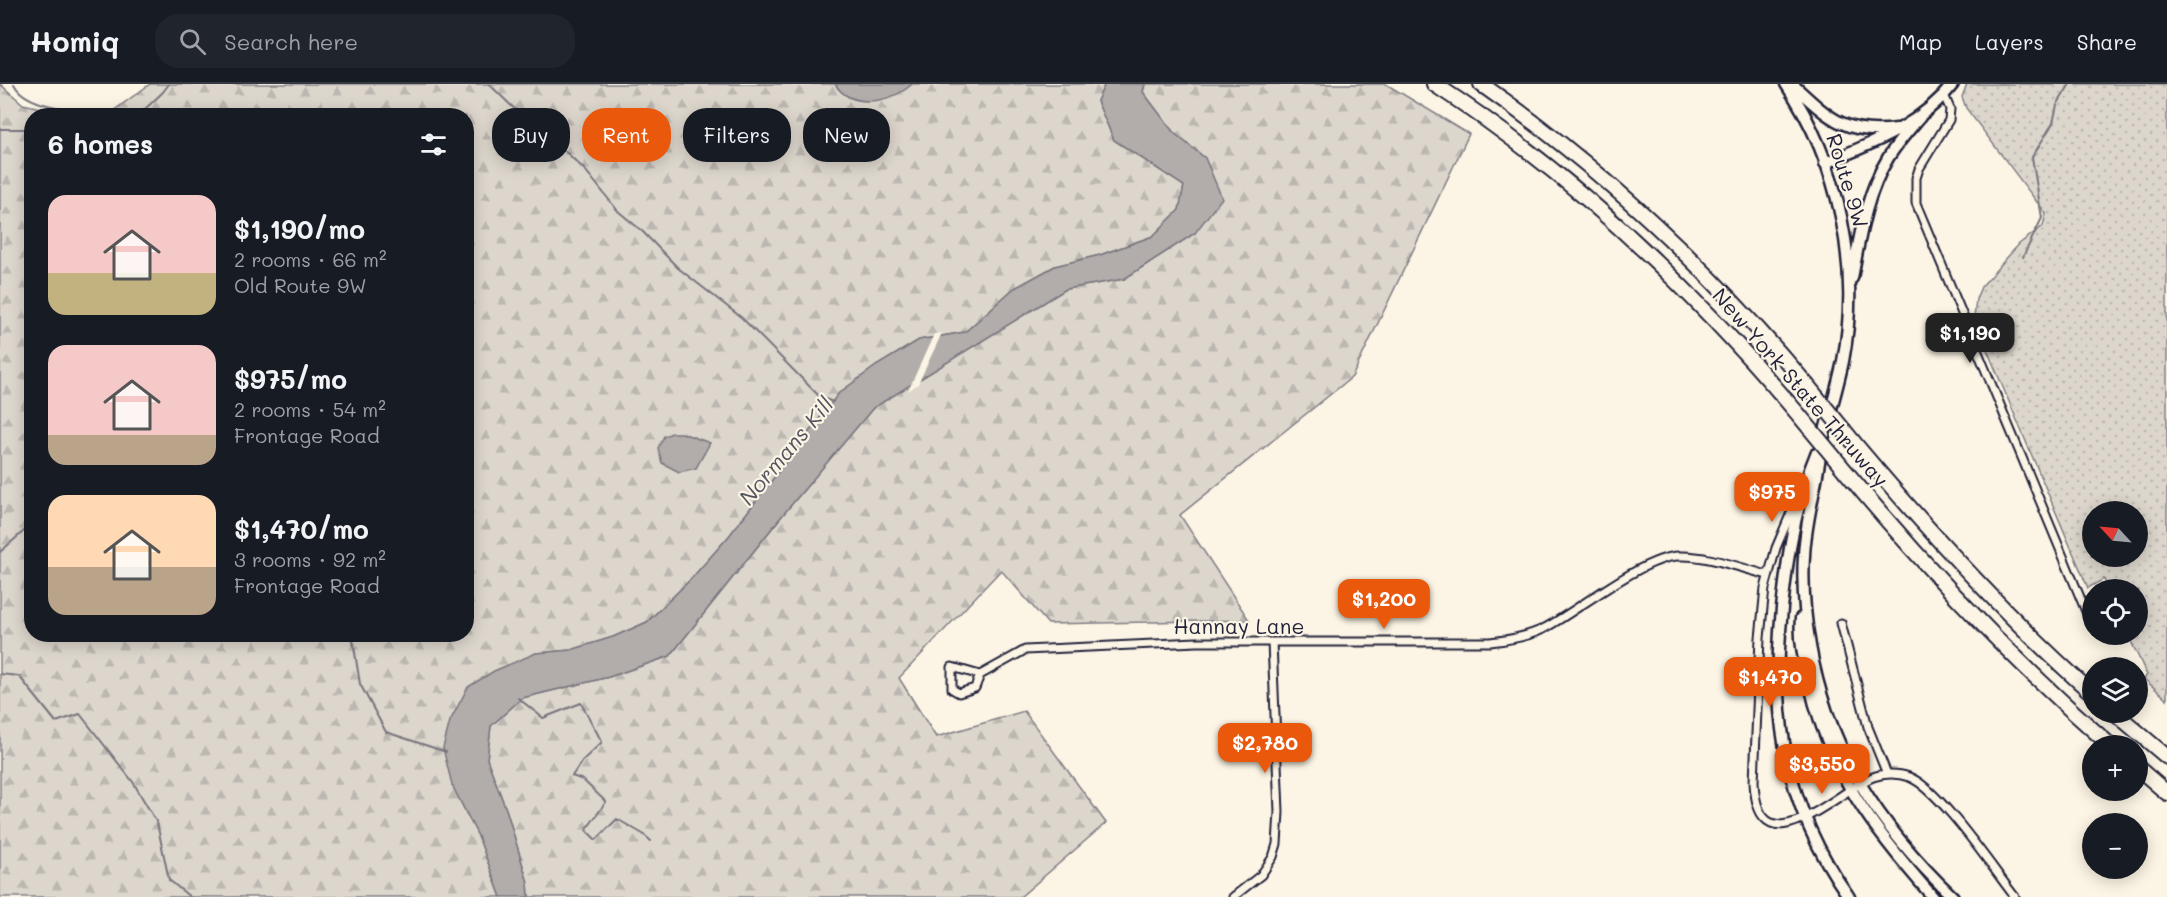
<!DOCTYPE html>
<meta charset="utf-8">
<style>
:root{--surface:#171b24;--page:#20242c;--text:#f1f3f6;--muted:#9ea1a6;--line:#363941;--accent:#ea580c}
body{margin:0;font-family:Mali,sans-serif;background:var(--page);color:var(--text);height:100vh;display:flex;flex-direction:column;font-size:22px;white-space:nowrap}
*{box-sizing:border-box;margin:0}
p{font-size:20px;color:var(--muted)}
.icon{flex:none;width:33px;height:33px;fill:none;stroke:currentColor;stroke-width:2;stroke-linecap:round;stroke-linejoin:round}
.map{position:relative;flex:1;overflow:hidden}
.panel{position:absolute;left:24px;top:24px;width:450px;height:534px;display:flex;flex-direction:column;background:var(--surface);border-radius:24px;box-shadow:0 3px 15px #0003}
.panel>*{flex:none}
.top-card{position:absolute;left:492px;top:24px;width:570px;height:54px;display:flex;gap:12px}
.needle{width:39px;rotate:296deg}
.buttons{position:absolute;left:2082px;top:417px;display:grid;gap:12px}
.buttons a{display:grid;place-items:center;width:66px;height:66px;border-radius:50%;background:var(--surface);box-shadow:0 3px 15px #0003;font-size:30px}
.price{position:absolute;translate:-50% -51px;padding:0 14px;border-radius:12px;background:var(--accent);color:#fff;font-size:20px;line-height:39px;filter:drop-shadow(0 2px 3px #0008)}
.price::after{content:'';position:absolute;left:50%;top:36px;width:18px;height:14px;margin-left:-9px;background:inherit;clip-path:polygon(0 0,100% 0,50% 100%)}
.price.current{background:#222;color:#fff}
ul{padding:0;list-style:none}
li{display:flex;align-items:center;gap:18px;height:150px;padding:0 24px}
li span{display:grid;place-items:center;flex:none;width:168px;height:120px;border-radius:18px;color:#555}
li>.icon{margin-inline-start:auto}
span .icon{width:72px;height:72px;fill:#fffc;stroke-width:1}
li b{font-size:26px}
h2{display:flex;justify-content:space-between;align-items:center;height:72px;padding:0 24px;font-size:26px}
.chip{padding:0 21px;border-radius:24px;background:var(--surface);box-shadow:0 3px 15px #0003;font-size:21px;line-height:54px}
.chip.current{background:var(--accent);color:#fff}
header{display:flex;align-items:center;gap:36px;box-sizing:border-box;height:84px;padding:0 30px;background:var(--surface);border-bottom:2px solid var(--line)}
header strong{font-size:28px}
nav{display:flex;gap:33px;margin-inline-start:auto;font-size:21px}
.search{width:420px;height:54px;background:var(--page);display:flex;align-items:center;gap:15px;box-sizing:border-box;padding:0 21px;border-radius:24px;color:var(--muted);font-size:22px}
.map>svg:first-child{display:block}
</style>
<header>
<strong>Homiq</strong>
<div class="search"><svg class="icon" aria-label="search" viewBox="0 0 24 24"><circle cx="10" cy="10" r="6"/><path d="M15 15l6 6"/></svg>Search here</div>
<nav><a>Map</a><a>Layers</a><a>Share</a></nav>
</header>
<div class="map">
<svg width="2167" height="813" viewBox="0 0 2167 813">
<defs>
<pattern id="forest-firs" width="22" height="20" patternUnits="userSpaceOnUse" patternTransform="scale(1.5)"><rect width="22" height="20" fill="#dcd6cc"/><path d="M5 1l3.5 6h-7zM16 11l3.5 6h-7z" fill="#bcb7b0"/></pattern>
<pattern id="park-dots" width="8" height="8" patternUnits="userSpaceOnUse" patternTransform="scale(1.5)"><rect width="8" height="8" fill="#dcd6cc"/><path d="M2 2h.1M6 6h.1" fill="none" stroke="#bcb7b0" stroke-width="1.8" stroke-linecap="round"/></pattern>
</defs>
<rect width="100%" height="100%" fill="#fcf5e5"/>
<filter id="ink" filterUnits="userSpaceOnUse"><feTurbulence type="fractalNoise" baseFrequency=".0167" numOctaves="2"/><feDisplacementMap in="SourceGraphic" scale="12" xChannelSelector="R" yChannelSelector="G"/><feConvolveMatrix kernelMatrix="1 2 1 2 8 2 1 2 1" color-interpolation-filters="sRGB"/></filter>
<g filter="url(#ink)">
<path fill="url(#forest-firs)" stroke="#7f7c84" stroke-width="1.5" d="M0 0 23 20 71 31 32 32V550H466V32L102 31 113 27 150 0H1105L1097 17 1114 56 1184 102 1179 126 1153 152 1100 171 1055 182 1013 205 965 248 919 256 876 282 839 309 729 452 691 495 647 538 613 553 571 566 536 569 452 701 478 752 501 813H0Z
M1145 0H1386L1469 50 1352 293 1180 431 1249 536 1048 540 1001 486 899 594 936 653 1024 627 1106 739 1020 813H529L528 799 507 728 487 675 491 642 522 614 609 593 670 572 781 433 873 324 1066 205 1124 195 1195 149 1205 74 1174 49 1143 8Z"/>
<path fill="url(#park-dots)" stroke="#7f7c84" stroke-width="1.5" fill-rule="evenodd" d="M1967 0H2167V615L2144 595 2147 591 2128 551 2138 550V506L2108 505 2104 495 2088 504 1974 235 1976 215 1981 203 2019 160 2043 142 2046 130 1966 24 1962 13ZM2092 428H2138V472H2092Z"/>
<path fill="#b2adab" stroke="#78757e" stroke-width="1.5" d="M835 0H912C892 19 851 26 835 0Z
M1105 0H1145L1143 8 1174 49 1205 74 1222 114 1195 149 1124 195 1066 205 873 324 781 433 670 572 609 593 522 614 491 642 487 675 507 728 528 799 529 813H501L478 752 452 701 443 664 450 637 468 603 494 587 536 569 571 566 613 553 647 538 691 495 729 452 839 309 876 282 919 256 965 248 1013 205 1055 182 1100 171 1153 152 1179 126 1184 102 1114 56 1097 17Z
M672 349H682L710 359 696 384 679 388 662 379 658 364 664 352Z"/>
<path fill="#fcf5e5" d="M942 249 918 300 908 307 934 250Z"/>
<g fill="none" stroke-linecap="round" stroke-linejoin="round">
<path stroke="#78757e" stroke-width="2" d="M14 0C29 31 112 28 142 28L163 8 169 0
M489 0 529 39 549 52 586 87 618 127 642 147 678 184 742 234 820 313 833 318
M0 45H32
M2023 173 2042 134 2032 73 2053 39 2057 21 2070 0
M0 468 32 440
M352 550 360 600 386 648 446 668
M0 590 19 592 56 638 80 630 133 698 157 739 169 796 190 813
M518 614 543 634 581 619 602 658 582 677 572 692 583 696 606 718 586 746 596 756 617 735 643 750 651 757"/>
<g stroke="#22223b" stroke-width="11">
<path id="minor" d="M1944 11 1950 25 1949 36 1919 85 1916 94V119L2092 542
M1798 412 1776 464 1765 504 1760 554 1754 698C1758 790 1837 707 1873 693 1884 689 1898 689 1909 693 1939 704 1993 785 2015 813
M1841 539 1868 643 1887 690
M980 591 952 583V605L959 609 975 604 980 591 1025 566 1197 558H1490C1508 556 1527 553 1543 545 1578 527 1642 473 1679 472 1708 471 1740 484 1768 491
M1233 813 1261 791 1273 773 1277 760 1279 728 1272 558"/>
</g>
<g stroke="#22223b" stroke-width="15">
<path id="primary" d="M1786 0C1839 79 1861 184 1843 277 1838 301 1831 324 1825 347 1821 363 1819 380 1816 396 1811 422 1805 446 1804 472 1802 502 1805 533 1810 562 1828 666 1878 741 1953 813
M1792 0C1828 33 1845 52 1897 45
M1825 79C1873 59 1920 42 1953 0
M1852 194C1860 152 1866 110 1888 74 1897 59 1909 46 1920 33
M1816 370C1799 411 1790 455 1785 499 1769 617 1779 714 1849 813
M1801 534C1799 555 1804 577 1809 597 1829 688 1873 745 1933 813"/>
</g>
<g stroke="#22223b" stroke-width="18">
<path id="motorway" d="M1434 0C1573 90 1692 204 1798 330
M1481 0C1603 85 1710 186 1806 300
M1855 360C1929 448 2006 533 2092 609
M1847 389C1928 487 2015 578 2111 662
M2114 628 2167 673
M2138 684 2167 709"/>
</g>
<use href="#minor" stroke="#fcf5e5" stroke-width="7"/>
<use href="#primary" stroke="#fcf5e5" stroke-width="10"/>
<use href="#motorway" stroke="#fcf5e5" stroke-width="14"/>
<g stroke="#22223b" stroke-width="18" stroke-linecap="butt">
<path id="motorway-bridge" d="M1806 300 1855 360
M1798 330 1847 389"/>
</g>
<use href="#motorway-bridge" stroke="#fcf5e5" stroke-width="14"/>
</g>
</g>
<g text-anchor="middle" stroke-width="4.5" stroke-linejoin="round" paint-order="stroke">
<g font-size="21" fill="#22223b" stroke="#fcf5e5">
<text transform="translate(1847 97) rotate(73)" y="7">Route 9W</text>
<text transform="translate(1800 304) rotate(49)" y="7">New York State Thruway</text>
<text x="1239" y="550">Hannay Lane</text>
</g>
<g font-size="22" font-style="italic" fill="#545362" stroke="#fcf5e5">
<text transform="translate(786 367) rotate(-50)" y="8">Normans Kill</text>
</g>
</g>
</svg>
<div class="buttons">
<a><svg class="needle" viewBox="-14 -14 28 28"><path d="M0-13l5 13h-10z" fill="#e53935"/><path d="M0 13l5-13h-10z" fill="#9ea1a6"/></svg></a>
<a><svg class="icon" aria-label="locate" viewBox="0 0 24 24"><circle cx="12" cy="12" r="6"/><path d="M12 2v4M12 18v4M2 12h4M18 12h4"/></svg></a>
<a><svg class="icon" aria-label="layers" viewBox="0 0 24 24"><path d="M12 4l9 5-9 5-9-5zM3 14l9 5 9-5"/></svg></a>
<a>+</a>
<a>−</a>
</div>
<b class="price current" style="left:1970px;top:280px">$1,190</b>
<b class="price" style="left:1772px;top:439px">$975</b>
<b class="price" style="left:1384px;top:546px">$1,200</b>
<b class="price" style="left:1770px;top:624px">$1,470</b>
<b class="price" style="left:1265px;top:690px">$2,780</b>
<b class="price" style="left:1822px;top:711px">$3,550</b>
<div class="top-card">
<a class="chip">Buy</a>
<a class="chip current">Rent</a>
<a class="chip">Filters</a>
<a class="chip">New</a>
</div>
<section class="panel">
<h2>6 homes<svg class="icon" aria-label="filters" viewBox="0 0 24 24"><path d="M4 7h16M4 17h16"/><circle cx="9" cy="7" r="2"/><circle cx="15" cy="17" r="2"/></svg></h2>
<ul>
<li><span style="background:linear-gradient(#f6c9c9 65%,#c2b280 0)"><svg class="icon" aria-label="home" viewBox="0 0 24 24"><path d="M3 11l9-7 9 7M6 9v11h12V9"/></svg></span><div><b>$1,190/mo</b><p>2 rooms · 66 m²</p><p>Old Route 9W</p></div></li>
<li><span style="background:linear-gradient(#f6c9c9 75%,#b9a48a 0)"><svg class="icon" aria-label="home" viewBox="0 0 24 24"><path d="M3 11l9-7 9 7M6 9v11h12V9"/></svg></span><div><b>$975/mo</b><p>2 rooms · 54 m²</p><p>Frontage Road</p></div></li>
<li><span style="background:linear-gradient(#ffd9b3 60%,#b9a48a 0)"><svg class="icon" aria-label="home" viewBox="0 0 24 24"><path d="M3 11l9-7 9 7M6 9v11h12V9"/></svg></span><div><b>$1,470/mo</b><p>3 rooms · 92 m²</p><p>Frontage Road</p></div></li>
</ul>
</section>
</div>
